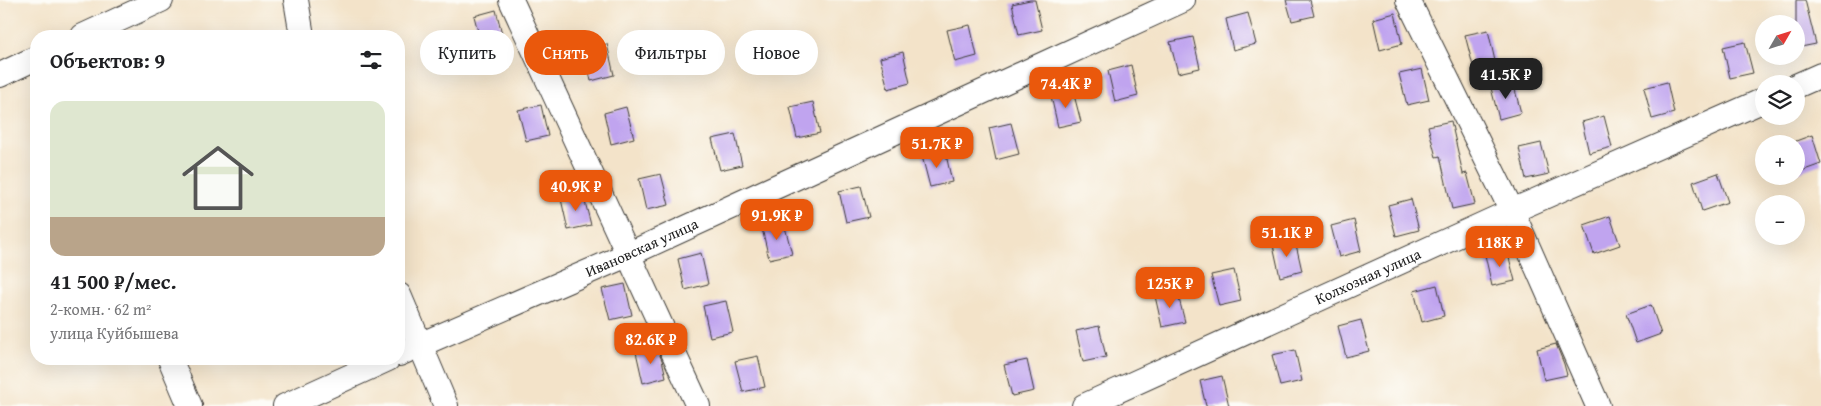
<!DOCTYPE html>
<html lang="ru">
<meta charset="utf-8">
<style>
:root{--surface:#fff;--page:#f6f6f6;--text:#202124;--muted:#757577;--accent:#ea580c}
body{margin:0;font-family:"Gentium Book Plus",serif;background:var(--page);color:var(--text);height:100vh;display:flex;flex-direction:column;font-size:19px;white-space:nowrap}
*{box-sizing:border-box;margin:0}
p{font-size:16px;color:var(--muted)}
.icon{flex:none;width:28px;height:28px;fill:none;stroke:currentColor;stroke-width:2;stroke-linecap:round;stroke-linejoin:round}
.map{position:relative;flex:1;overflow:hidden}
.panel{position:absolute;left:30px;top:30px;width:375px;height:335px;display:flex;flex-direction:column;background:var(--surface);border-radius:20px;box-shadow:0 5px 20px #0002}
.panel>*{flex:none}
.top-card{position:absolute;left:420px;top:30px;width:475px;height:45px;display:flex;gap:10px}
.needle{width:32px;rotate:51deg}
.tools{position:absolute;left:1755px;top:15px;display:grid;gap:10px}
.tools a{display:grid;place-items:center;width:50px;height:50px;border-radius:50%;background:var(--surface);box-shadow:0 5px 20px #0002;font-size:25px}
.price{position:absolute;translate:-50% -42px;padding:0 11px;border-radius:10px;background:var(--accent);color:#fff;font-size:16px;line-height:32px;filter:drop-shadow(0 1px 2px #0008)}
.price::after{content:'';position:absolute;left:50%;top:30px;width:15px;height:11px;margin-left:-8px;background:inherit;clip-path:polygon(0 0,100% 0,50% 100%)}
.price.current{background:#222;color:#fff}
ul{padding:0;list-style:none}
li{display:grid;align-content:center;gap:10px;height:265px;padding:0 20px}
li span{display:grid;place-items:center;height:155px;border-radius:15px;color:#555}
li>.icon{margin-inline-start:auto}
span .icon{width:90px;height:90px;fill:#fffc;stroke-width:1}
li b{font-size:21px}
h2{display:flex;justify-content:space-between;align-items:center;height:60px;padding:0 20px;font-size:21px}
.chip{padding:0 18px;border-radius:22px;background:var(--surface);box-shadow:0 5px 20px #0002;font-size:18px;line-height:45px}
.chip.current{background:var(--accent);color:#fff}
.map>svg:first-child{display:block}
</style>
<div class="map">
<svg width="1821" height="406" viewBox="0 0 1821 406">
<rect width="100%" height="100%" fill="#fdfcf7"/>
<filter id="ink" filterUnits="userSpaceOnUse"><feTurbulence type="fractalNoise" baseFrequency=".02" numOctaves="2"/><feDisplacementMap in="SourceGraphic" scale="10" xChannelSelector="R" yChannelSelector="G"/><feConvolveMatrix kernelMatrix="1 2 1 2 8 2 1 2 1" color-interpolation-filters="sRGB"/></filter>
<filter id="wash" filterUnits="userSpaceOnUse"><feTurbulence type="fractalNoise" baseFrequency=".0096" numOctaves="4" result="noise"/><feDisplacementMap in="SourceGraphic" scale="20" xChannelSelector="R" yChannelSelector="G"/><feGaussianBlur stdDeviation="1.12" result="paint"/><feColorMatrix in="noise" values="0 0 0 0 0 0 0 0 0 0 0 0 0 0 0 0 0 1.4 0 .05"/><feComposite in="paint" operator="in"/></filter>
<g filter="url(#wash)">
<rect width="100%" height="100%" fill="#f3e3c9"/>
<g id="blocks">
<path fill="#c0a4ef" d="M1030 0H1035L1042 30 1019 35 1012 4Z
M1286 0H1310L1314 16 1292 21Z
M1796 0H1805L1816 44 1796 48Z
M496 10 504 42 482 47 474 16Z
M1248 13 1256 44 1233 50 1226 19Z
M1395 13 1402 44 1380 50 1373 19Z
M970 25 977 56 955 62 947 30Z
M1488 30 1495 61 1473 66 1465 35Z
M1193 37 1200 68 1178 73 1170 42Z
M1745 42 1753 73 1730 78 1723 47Z
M607 44 614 75 591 81 584 49Z
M903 52 910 83 888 89 880 58Z
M1131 65 1138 96 1115 102 1108 71Z
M1422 69 1429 100 1407 105 1399 74Z
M1513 82 1521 113 1499 119 1491 88Z
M1667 82 1674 113 1652 119 1644 88Z
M1073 91 1081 122 1058 127 1051 96Z
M813 102 820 133 797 138 790 107Z
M541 105 548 136 526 141 518 110Z
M626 107 634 138 611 144 604 113Z
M1604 116 1612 147 1589 153 1582 122Z
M1451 121 1463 174 1467 173 1475 204 1452 209 1440 156 1436 157 1428 126Z
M1011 123 1019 154 996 160 989 128Z
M735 134 742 165 720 170 712 139Z
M1812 135 1821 164 1796 173V141Z
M1541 143 1549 174 1526 179 1519 148Z
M945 150 952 182 930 187 922 156Z
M1718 173 1728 202 1702 211 1693 182Z
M661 174 669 205 646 210 639 179Z
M861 186 869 217 846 222 839 191Z
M583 194 591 225 568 230 561 199Z
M1411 199 1419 230 1396 236 1388 205Z
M1610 216 1620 245 1594 254 1584 225Z
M1354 220 1361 251 1339 257 1331 226Z
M784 223 792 254 769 259 762 228Z
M1295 240 1302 271 1280 277 1273 245Z
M1507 250 1515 281 1492 286 1485 255Z
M701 253 708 284 685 290 678 259Z
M1234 270 1241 301 1219 306 1211 275Z
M625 284 632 315 610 320 602 289Z
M1437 285 1444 316 1422 322 1414 291Z
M1177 291 1185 322 1162 327 1155 296Z
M726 301 733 332 710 337 703 306Z
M1651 305 1661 334 1636 343 1626 314Z
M1361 320 1369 351 1346 357 1338 326Z
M1099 326 1106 357 1083 362 1076 331Z
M1556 344 1564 364 1567 375 1544 380 1537 349Z
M656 347 662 360 666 377 643 383 636 352Z
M1295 350 1302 381 1280 386 1272 355Z
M758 356 765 387 743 392 735 361Z
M1027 360 1034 391 1012 396 1004 365Z
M1222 376 1229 406H1206L1200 381Z"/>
</g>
</g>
<g filter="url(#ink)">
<use href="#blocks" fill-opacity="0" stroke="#3c3a36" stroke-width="1"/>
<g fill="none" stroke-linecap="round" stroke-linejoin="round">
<g stroke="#3c3a36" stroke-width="26">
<g id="minor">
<path d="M296 0 302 36"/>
<path d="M511 0 698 406"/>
<path d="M1408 0 1512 211 1598 406"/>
<path d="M83 36 161 0"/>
<path d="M0 75 36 58"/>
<path d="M1796 86 1821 75"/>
<path d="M399 295 446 406"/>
<path id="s1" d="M399 354 627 255 1183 0"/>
<path d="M170 359 190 406"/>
<path d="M285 406 388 359"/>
<path id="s2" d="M1084 406 1512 211 1764 100"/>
</g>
</g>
<use href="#minor" stroke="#fff" stroke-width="24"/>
</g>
</g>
<g text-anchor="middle" stroke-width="5" stroke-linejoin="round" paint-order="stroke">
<g font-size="15" fill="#1c1c1c" stroke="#fdfcf7">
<text dy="5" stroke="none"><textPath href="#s1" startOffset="265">Ивановская улица</textPath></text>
<text dy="5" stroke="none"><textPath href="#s2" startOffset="312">Колхозная улица</textPath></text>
</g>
</g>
</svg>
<div class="tools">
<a><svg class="needle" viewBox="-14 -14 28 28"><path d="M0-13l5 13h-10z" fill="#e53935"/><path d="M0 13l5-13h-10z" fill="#757577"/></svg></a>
<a><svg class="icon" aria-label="layers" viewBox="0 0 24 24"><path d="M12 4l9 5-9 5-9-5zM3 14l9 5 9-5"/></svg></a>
<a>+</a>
<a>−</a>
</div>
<b class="price current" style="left:1506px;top:100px">41.5K ₽</b>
<b class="price" style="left:1066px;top:109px">74.4K ₽</b>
<b class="price" style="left:937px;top:169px">51.7K ₽</b>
<b class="price" style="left:576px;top:212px">40.9K ₽</b>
<b class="price" style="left:777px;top:241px">91.9K ₽</b>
<b class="price" style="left:1287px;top:258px">51.1K ₽</b>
<b class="price" style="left:1500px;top:268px">118K ₽</b>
<b class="price" style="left:1170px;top:309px">125K ₽</b>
<b class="price" style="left:651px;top:365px">82.6K ₽</b>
<div class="top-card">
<a class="chip">Купить</a>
<a class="chip current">Снять</a>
<a class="chip">Фильтры</a>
<a class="chip">Новое</a>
</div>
<section class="panel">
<h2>Объектов: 9<svg class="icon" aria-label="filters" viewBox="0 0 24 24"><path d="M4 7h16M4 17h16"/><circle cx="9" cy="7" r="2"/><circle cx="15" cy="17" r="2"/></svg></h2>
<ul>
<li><span style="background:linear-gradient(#dfe7d0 75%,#b9a48a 0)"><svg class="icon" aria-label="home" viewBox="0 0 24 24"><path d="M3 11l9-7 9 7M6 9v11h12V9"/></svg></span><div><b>41 500 ₽/мес.</b><p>2-комн. · 62 m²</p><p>улица Куйбышева</p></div></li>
</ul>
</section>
</div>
